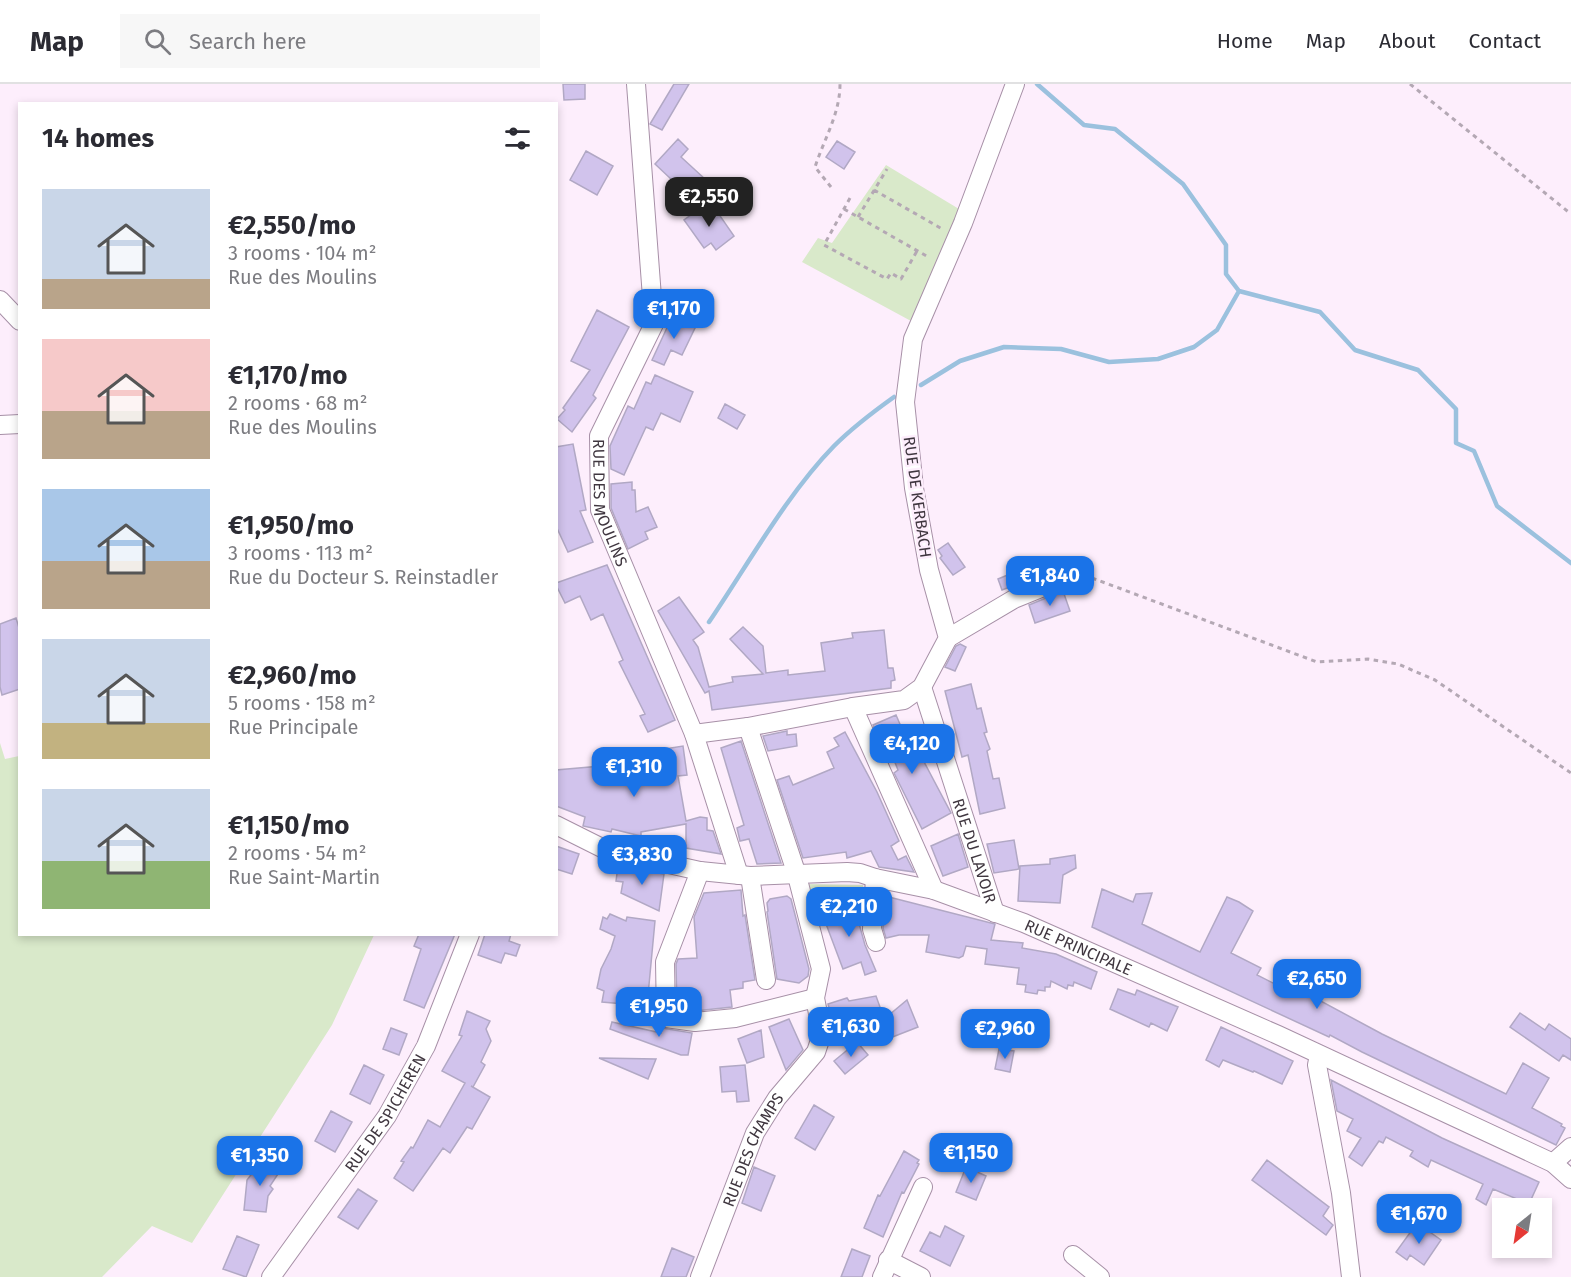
<!DOCTYPE html>
<meta charset="utf-8">
<style>
:root{--surface:#fff;--page:#f7f7f7;--text:#2b2b33;--muted:#7c7c81;--line:#e1e1e2;--accent:#1a73e8}
body{margin:0;font-family:"Fira Sans",sans-serif;background:var(--page);color:var(--text);height:100vh;display:flex;flex-direction:column;font-size:22px;white-space:nowrap}
*{box-sizing:border-box;margin:0}
p{font-size:20px;color:var(--muted)}
.icon{flex:none;width:33px;height:33px;fill:none;stroke:currentColor;stroke-width:2;stroke-linecap:round;stroke-linejoin:round}
.map{position:relative;flex:1;overflow:hidden}
.sheet{position:absolute;left:18px;top:18px;width:540px;height:834px;display:flex;flex-direction:column;background:var(--surface);border-radius:0px;box-shadow:0 3px 9px #0003}
.sheet>*{flex:none}
.needle{width:39px;rotate:210deg}
.controls{position:absolute;left:1492px;top:1114px;display:grid;gap:12px}
.controls a{display:grid;place-items:center;width:60px;height:60px;border-radius:0px;background:var(--surface);box-shadow:0 3px 9px #0003;font-size:30px}
.price{position:absolute;translate:-50% -51px;padding:0 14px;border-radius:12px;background:var(--accent);color:#fff;font-size:20px;line-height:39px;filter:drop-shadow(0 2px 3px #0008)}
.price::after{content:'';position:absolute;left:50%;top:36px;width:18px;height:14px;margin-left:-9px;background:inherit;clip-path:polygon(0 0,100% 0,50% 100%)}
.price.selected{background:#222;color:#fff}
ul{padding:0;list-style:none}
li{display:flex;align-items:center;gap:18px;height:150px;padding:0 24px}
li span{display:grid;place-items:center;flex:none;width:168px;height:120px;border-radius:0px;color:#555}
li>.icon{margin-inline-start:auto}
span .icon{width:72px;height:72px;fill:#fffc;stroke-width:1}
li b{font-size:26px}
h2{display:flex;justify-content:space-between;align-items:center;height:72px;padding:0 24px;font-size:26px}
header{display:flex;align-items:center;gap:36px;box-sizing:border-box;height:84px;padding:0 30px;background:var(--surface);border-bottom:2px solid var(--line)}
header strong{font-size:28px}
nav{display:flex;gap:33px;margin-inline-start:auto;font-size:21px}
.search{width:420px;height:54px;background:var(--page);display:flex;align-items:center;gap:15px;box-sizing:border-box;padding:0 21px;border-radius:0px;color:var(--muted);font-size:22px}
.map>svg:first-child{display:block}
</style>
<header>
<strong>Map</strong>
<div class="search"><svg class="icon" aria-label="search" viewBox="0 0 24 24"><circle cx="10" cy="10" r="6"/><path d="M15 15l6 6"/></svg>Search here</div>
<nav><a>Home</a><a>Map</a><a>About</a><a>Contact</a></nav>
</header>
<div class="map">
<svg width="1571" height="1193" viewBox="0 0 1571 1193">
<rect width="100%" height="100%" fill="#fdeefc"/>
<path fill="#d9e9ca" d="M886 81 959 125 911 237 802 178 818 154 832 159Z
M0 659 5 675 19 672 20 850 374 851 332 941 192 1159 152 1142 102 1193H0Z
M805 800 863 801V816L848 817 817 830Z"/>
<g fill="none" stroke-linecap="round" stroke-linejoin="round">
<path stroke="#9bc1de" stroke-width="4.5" d="M1037 0 1084 41 1115 45 1183 100 1226 161V190L1239 207 1320 228 1355 266 1418 286 1456 325V359L1474 367 1497 422 1571 479
M921 301 960 277 1004 263 1061 265 1109 278 1158 275 1194 263 1217 246 1239 207
M709 538C747 482 787 410 834 362 852 344 873 328 894 313"/>
</g>
<path fill="#d1c3ec" stroke="#b1a8c4" stroke-width="1.5" d="M563 0H585V15L564 16Z
M674 0H689L662 46 650 40Z
M678 55 688 65 681 73 705 95 690 113 655 80Z
M837 57 855 68 844 85 826 73Z
M586 67 613 82 597 111 570 96Z
M706 120 712 129 716 126 734 152 716 166 711 159 704 164 684 136Z
M597 226 629 243 593 311 596 314 572 348 557 335 565 326 563 324 590 286 571 277Z
M672 233 695 244 682 271 671 266 664 281 652 276Z
M655 291 693 308 680 338 661 329 653 346 646 343 624 391 611 385 610 362 628 322 634 325 646 298 651 300Z
M725 320 745 331 737 345 718 334Z
M573 360 586 426 580 427 593 458 568 468 556 442V363Z
M632 398V406H635L636 428 648 423 657 443 645 448 648 455 628 465 611 424V400Z
M948 459 965 483 953 491 940 474 942 472 938 466Z
M607 481 675 636 648 648 640 632 645 630 619 578 623 576 603 530 591 536 580 512 565 519 556 501V499Z
M1010 490 1015 501 1002 506 998 495Z
M1063 507 1070 527 1035 539 1029 521Z
M679 513 704 548 693 556 698 563 709 603 733 598 732 593 763 590 730 555 743 543 763 562 766 589 788 586V591L825 587 821 559 853 554 852 549 884 546 888 584H893L895 596 891 597V604L712 626 709 607 705 609 658 527Z
M16 534 20 547V605L2 611 0 603V540Z
M960 560 966 563 955 587 945 583 956 562Z
M971 600 977 625 981 624 987 648 984 649 990 665 987 667 993 695 999 694 1005 724 980 730 968 671 962 673 945 607Z
M896 631 916 677 922 674 951 729 922 745 894 689 898 686 890 666 885 668 873 641Z
M787 647V651L796 650 797 662 768 667 763 652Z
M845 648 877 708 899 757 891 762 898 776 906 772 914 788 879 783 871 767 847 774 846 768 803 774 777 696 789 692 793 701 834 684 827 668 839 662 834 654Z
M741 657 781 779 757 780 749 755 740 757 737 744 744 741 721 664Z
M683 662 687 691 678 692 686 737 700 733 707 734V746L713 747 721 770 686 764V740L641 748V752L612 745 611 748 583 742 585 733 556 722V686L647 678 646 668Z
M958 750 968 783 943 792 931 762Z
M1014 756 1019 785 994 789 987 760Z
M556 762 579 770 572 790 556 785Z
M1075 771 1076 784 1063 791 1060 819 1018 817 1020 782 1050 780V775Z
M618 782 664 790 659 827 621 809 623 798 616 797Z
M1102 805 1133 818 1136 810 1152 809 1142 840 1200 868 1227 813 1239 818 1253 827 1231 869 1261 884 1257 891 1301 913 1304 908 1382 950 1506 1010 1523 979 1549 994 1532 1024 1562 1040 1561 1042 1565 1044 1556 1061 1362 968 1330 951 1329 953 1092 843Z
M741 806 743 832 745 831 755 896 743 898V904L730 906 732 923 695 927 677 924 676 880 678 875 697 874 694 833 704 809Z
M787 812 791 815 809 885 808 892 799 899 777 895 767 828 768 827 767 819 770 815Z
M885 812 995 840 991 856 1023 859 1022 864 1056 870 1097 888 1091 905 1074 898 1073 902 1068 901 1067 905 1051 897 1050 903H1045V907L1038 906 1037 910 1025 908 1026 901 1017 900 1019 884 985 880 987 865 966 862 963 872 959 874 926 868 929 851H899L886 854 883 844Z
M853 818 865 861 876 887 865 891 861 878 843 885 823 832Z
M610 830 626 837 627 833 655 837 647 922 602 918 604 907 597 904 601 885 611 865 615 852 600 845 603 833 607 835Z
M419 850H455L424 924 404 916 421 865 414 862Z
M485 850H511L509 857 520 861 516 872 505 869 501 879 478 871Z
M1118 905 1135 911 1137 906 1178 923 1167 947 1151 939 1149 943 1110 925Z
M876 912 880 923 835 945 828 920 847 914 849 917Z
M907 916 918 943 890 954 883 936Z
M467 927 490 937 486 945 491 957 481 978 485 981 473 1003 471 1002 490 1013 472 1045 467 1043 450 1069 443 1064 413 1107 394 1094 404 1078 401 1077 411 1063 413 1064 428 1036 440 1043 465 999 442 987 462 952 459 951Z
M1520 929 1545 946 1549 940 1571 955V976L1563 971 1559 977 1510 943Z
M789 935 803 966 786 986 769 943Z
M612 938 661 949 662 944 692 949 688 971H681L610 945Z
M1221 943 1293 977 1282 1000 1254 987 1253 988 1223 976 1219 983 1206 976Z
M391 944 407 950 399 971 383 965Z
M761 946 764 973 747 979 738 955Z
M857 958 868 971 845 990 834 977Z
M999 965 1014 967 1010 988 995 985Z
M599 974 656 975 648 995Z
M364 981 384 991 370 1020 350 1010Z
M745 981 749 1017 737 1018 736 1007 722 1008 720 983Z
M1331 996 1442 1054 1539 1098 1529 1120 1493 1105 1486 1121 1476 1115 1483 1100 1431 1076 1428 1083 1410 1072 1413 1067 1386 1053 1383 1059 1379 1057 1362 1082 1349 1073 1361 1054 1347 1047 1353 1035 1337 1027Z
M814 1021 834 1033 815 1066 795 1054Z
M331 1027 352 1038 335 1068 315 1057Z
M904 1067 919 1076 917 1079 919 1080 904 1109 902 1108 883 1153 864 1144 878 1111 880 1112Z
M263 1075 280 1087 270 1102 273 1105 268 1112 266 1128 244 1126 247 1096Z
M1267 1076 1329 1123 1323 1132 1333 1141 1326 1151 1252 1096Z
M754 1083 775 1092 761 1127 742 1119Z
M966 1083 986 1092 976 1116 956 1108Z
M358 1105 377 1117 358 1145 338 1133Z
M1417 1139 1441 1156 1424 1181 1410 1171 1407 1176 1396 1168Z
M945 1142 964 1152 950 1182 920 1167 930 1148 940 1153Z
M237 1152 259 1161 246 1193 223 1185Z
M672 1164 694 1173 686 1193H661Z
M852 1165 870 1172 862 1193H841Z"/>
<g fill="none" stroke-linecap="round" stroke-linejoin="round">
<g stroke="#a790a7" stroke-width="20">
<g id="minor">
<path id="s1" d="M636 0 654 240 599 352 600 426 694 650 739 791"/>
<path d="M0 216 20 237"/>
<path d="M0 341 20 340"/>
<path d="M948 554 1014 515 1078 489"/>
<path id="s2" d="M922 603 995 829"/>
<path d="M853 623 934 806"/>
<path d="M694 650 748 643 853 623 904 616 922 603 948 554 929 486 914 404 905 318 913 255 963 139 1015 0"/>
<path id="s3" d="M556 741 606 766 700 787 750 792 847 788 860 789 875 794 934 806 1024 839 1278 951 1553 1079 1571 1095"/>
<path d="M700 787 665 878 666 934 695 938 735 934 815 914"/>
<path d="M750 792 766 896"/>
<path d="M875 794 872 845 876 858"/>
<path d="M1319 971 1317 981 1341 1109 1351 1193"/>
<path d="M1553 1079 1571 1063"/>
<path d="M1073 1171 1100 1193"/>
<path d="M888 1176 921 1193"/>
<path id="s4" d="M271 1193 387 1032 426 962 470 850"/>
<path id="s5" d="M700 1193 755 1049 777 1014 816 968 822 950 815 914 821 885 796 788 748 643"/>
<path d="M882 1193 923 1103"/>
</g>
</g>
<path stroke="#b4a8b4" stroke-width="3" stroke-dasharray="4.5 4.5" stroke-linecap="butt" d="M1410 0 1571 130
M831 103 815 83C824 55 840 30 840 0
M874 106 944 146
M850 114 824 161 887 195 891 189 901 195 917 167
M844 125 930 174
M858 133 887 85
M1092 494 1317 578 1368 575 1398 580 1435 596 1571 689"/>
<use href="#minor" stroke="#fff" stroke-width="18"/>
</g>
<g text-anchor="middle" stroke-width="5" stroke-linejoin="round" paint-order="stroke">
<g font-size="16" fill="#403740" stroke="#fdeefc">
<text transform="translate(918 413) rotate(82)" y="6">RUE DE KERBACH</text>
<text dy="6" stroke="none"><textPath href="#s1" startOffset="434">RUE DES MOULINS</textPath></text>
<text dy="6" stroke="none"><textPath href="#s2" startOffset="172">RUE DU LAVOIR</textPath></text>
<text dy="6" stroke="none"><textPath href="#s3" startOffset="544">RUE PRINCIPALE</textPath></text>
<text dy="6" stroke="none"><textPath href="#s4" startOffset="200">RUE DE SPICHEREN</textPath></text>
<text dy="6" stroke="none"><textPath href="#s5" startOffset="138">RUE DES CHAMPS</textPath></text>
</g>
</g>
</svg>
<div class="controls">
<a><svg class="needle" viewBox="-14 -14 28 28"><path d="M0-13l5 13h-10z" fill="#e53935"/><path d="M0 13l5-13h-10z" fill="#7c7c81"/></svg></a>
</div>
<b class="price selected" style="left:709px;top:144px">€2,550</b>
<b class="price" style="left:674px;top:256px">€1,170</b>
<b class="price" style="left:1050px;top:523px">€1,840</b>
<b class="price" style="left:912px;top:691px">€4,120</b>
<b class="price" style="left:634px;top:714px">€1,310</b>
<b class="price" style="left:642px;top:802px">€3,830</b>
<b class="price" style="left:849px;top:854px">€2,210</b>
<b class="price" style="left:1317px;top:926px">€2,650</b>
<b class="price" style="left:659px;top:954px">€1,950</b>
<b class="price" style="left:851px;top:974px">€1,630</b>
<b class="price" style="left:1005px;top:976px">€2,960</b>
<b class="price" style="left:971px;top:1100px">€1,150</b>
<b class="price" style="left:260px;top:1103px">€1,350</b>
<b class="price" style="left:1419px;top:1161px">€1,670</b>
<section class="sheet">
<h2>14 homes<svg class="icon" aria-label="filters" viewBox="0 0 24 24"><path d="M4 7h16M4 17h16"/><circle cx="9" cy="7" r="2"/><circle cx="15" cy="17" r="2"/></svg></h2>
<ul>
<li><span style="background:linear-gradient(#c9d6e8 75%,#b9a48a 0)"><svg class="icon" aria-label="home" viewBox="0 0 24 24"><path d="M3 11l9-7 9 7M6 9v11h12V9"/></svg></span><div><b>€2,550/mo</b><p>3 rooms · 104 m²</p><p>Rue des Moulins</p></div></li>
<li><span style="background:linear-gradient(#f6c9c9 60%,#b9a48a 0)"><svg class="icon" aria-label="home" viewBox="0 0 24 24"><path d="M3 11l9-7 9 7M6 9v11h12V9"/></svg></span><div><b>€1,170/mo</b><p>2 rooms · 68 m²</p><p>Rue des Moulins</p></div></li>
<li><span style="background:linear-gradient(#a9c7e8 60%,#b9a48a 0)"><svg class="icon" aria-label="home" viewBox="0 0 24 24"><path d="M3 11l9-7 9 7M6 9v11h12V9"/></svg></span><div><b>€1,950/mo</b><p>3 rooms · 113 m²</p><p>Rue du Docteur S. Reinstadler</p></div></li>
<li><span style="background:linear-gradient(#c9d6e8 70%,#c2b280 0)"><svg class="icon" aria-label="home" viewBox="0 0 24 24"><path d="M3 11l9-7 9 7M6 9v11h12V9"/></svg></span><div><b>€2,960/mo</b><p>5 rooms · 158 m²</p><p>Rue Principale</p></div></li>
<li><span style="background:linear-gradient(#c9d6e8 60%,#8fb573 0)"><svg class="icon" aria-label="home" viewBox="0 0 24 24"><path d="M3 11l9-7 9 7M6 9v11h12V9"/></svg></span><div><b>€1,150/mo</b><p>2 rooms · 54 m²</p><p>Rue Saint-Martin</p></div></li>
</ul>
</section>
</div>
